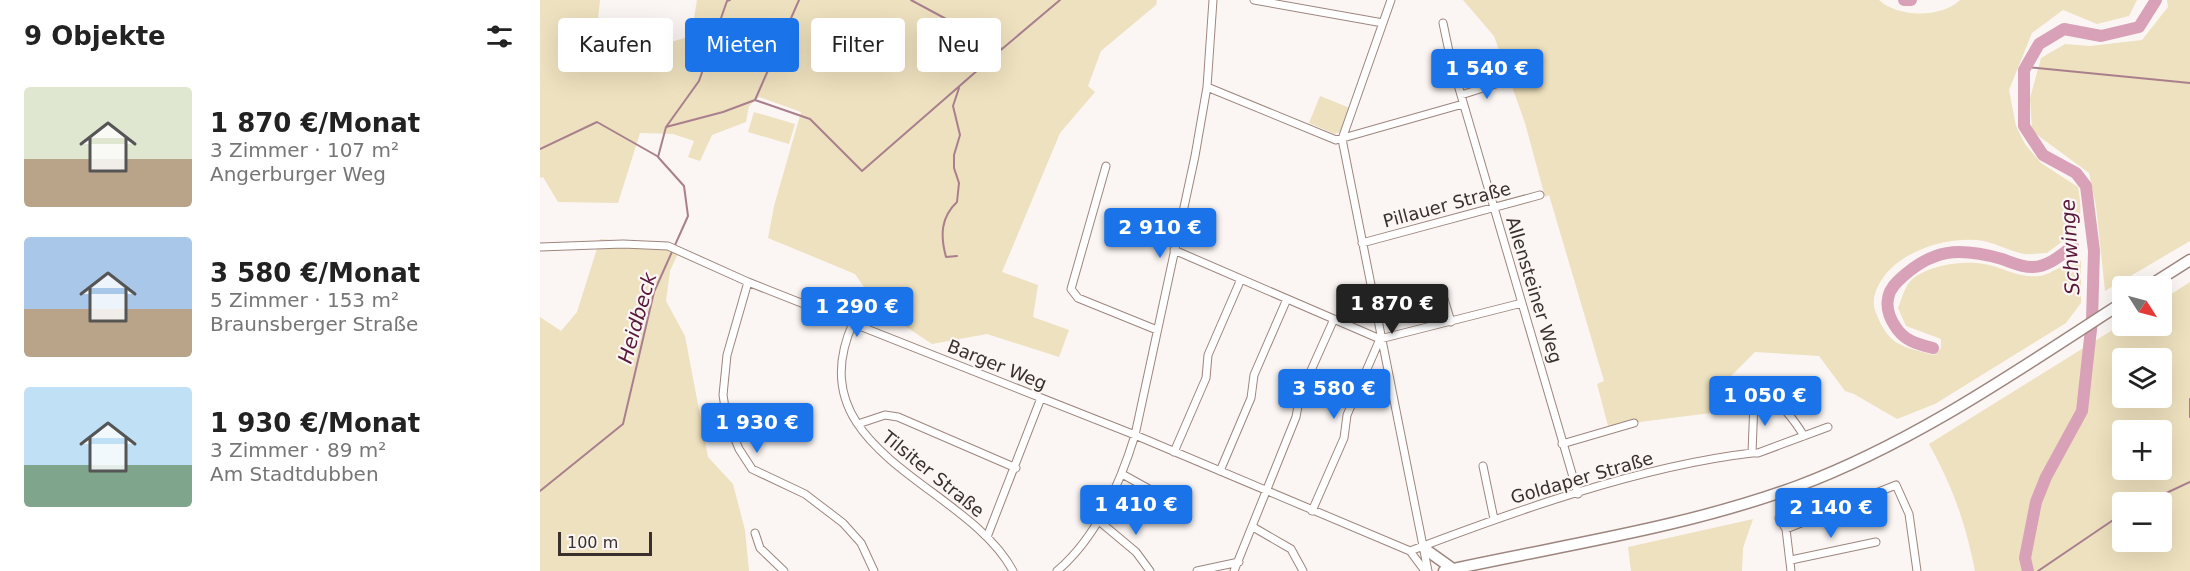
<!DOCTYPE html>
<html lang="de">
<meta charset="utf-8">
<style>
:root{--surface:#fff;--page:#f2f2f2;--text:#222;--muted:#767676;--accent:#1a73e8}
body{margin:0;font-family:"DejaVu Sans",sans-serif;background:var(--page);color:var(--text);height:100vh;display:flex;flex-direction:column;font-size:22px;white-space:nowrap}
*{box-sizing:border-box;margin:0}
p{font-size:20px;color:var(--muted)}
.icon{flex:none;width:33px;height:33px;fill:none;stroke:currentColor;stroke-width:2;stroke-linecap:round;stroke-linejoin:round}
.map{position:relative;flex:1;overflow:hidden}
.sheet{display:flex;flex-direction:column;background:var(--surface);width:540px}
.sheet>*{flex:none}
.top-card{position:absolute;left:18px;top:18px;width:570px;height:54px;display:flex;gap:12px}
.needle{width:39px;rotate:126deg}
.tools{position:absolute;left:1572px;top:276px;display:grid;gap:12px}
.tools a{display:grid;place-items:center;width:60px;height:60px;border-radius:6px;background:var(--surface);box-shadow:0 6px 24px #0002;font-size:30px}
.scale{position:absolute;left:18px;bottom:15px;width:94px;box-sizing:border-box;padding-left:6px;border:3px solid #39302d;border-top:0;font-size:16px;line-height:21px;white-space:nowrap;color:#39302d;-webkit-text-stroke:4px #fbf6f4;paint-order:stroke}
.price{position:absolute;translate:-50% -51px;padding:0 14px;border-radius:6px;background:var(--accent);color:#fff;font-size:20px;line-height:39px;filter:drop-shadow(0 2px 3px #0008)}
.price::after{content:'';position:absolute;left:50%;top:36px;width:18px;height:14px;margin-left:-9px;background:inherit;clip-path:polygon(0 0,100% 0,50% 100%)}
.price.current{background:#222;color:#fff}
ul{padding:0;list-style:none}
li{display:flex;align-items:center;gap:18px;height:150px;padding:0 24px}
li span{display:grid;place-items:center;flex:none;width:168px;height:120px;border-radius:6px;color:#555}
li>.icon{margin-inline-start:auto}
span .icon{width:72px;height:72px;fill:#fffc;stroke-width:1}
li b{font-size:26px}
h2{display:flex;justify-content:space-between;align-items:center;height:72px;padding:0 24px;font-size:26px}
.pill{padding:0 21px;border-radius:6px;background:var(--surface);box-shadow:0 6px 24px #0002;font-size:21px;line-height:54px}
.pill.current{background:var(--accent);color:#fff}
main{display:flex;flex:1;min-height:0}
.map>svg:first-child{display:block}
</style>
<main>
<section class="sheet">
<h2>9 Objekte<svg class="icon" aria-label="filters" viewBox="0 0 24 24"><path d="M4 7h16M4 17h16"/><circle cx="9" cy="7" r="2"/><circle cx="15" cy="17" r="2"/></svg></h2>
<ul>
<li><span style="background:linear-gradient(#dfe7d0 60%,#b9a48a 0)"><svg class="icon" aria-label="home" viewBox="0 0 24 24"><path d="M3 11l9-7 9 7M6 9v11h12V9"/></svg></span><div><b>1 870 €/Monat</b><p>3 Zimmer · 107 m²</p><p>Angerburger Weg</p></div></li>
<li><span style="background:linear-gradient(#a9c7e8 60%,#b9a48a 0)"><svg class="icon" aria-label="home" viewBox="0 0 24 24"><path d="M3 11l9-7 9 7M6 9v11h12V9"/></svg></span><div><b>3 580 €/Monat</b><p>5 Zimmer · 153 m²</p><p>Braunsberger Straße</p></div></li>
<li><span style="background:linear-gradient(#bfe0f5 65%,#7fa58c 0)"><svg class="icon" aria-label="home" viewBox="0 0 24 24"><path d="M3 11l9-7 9 7M6 9v11h12V9"/></svg></span><div><b>1 930 €/Monat</b><p>3 Zimmer · 89 m²</p><p>Am Stadtdubben</p></div></li>
</ul>
</section>
<div class="map">
<svg width="1650" height="571" viewBox="0 0 1650 571">
<rect width="100%" height="100%" fill="#fbf6f4"/>
<path fill="#eee1bf" fill-rule="evenodd" d="M0 0H60L54 57 88 55 151 36 157 0H617L616 5 561 51 548 86 555 92 520 133 462 272 498 285 493 317 529 330 519 357 447 334 392 344 339 309 315 274 228 238 234 206 261 112 219 97 209 106 206 122 172 135 160 161 148 157 154 141 133 134 100 133 78 203 18 202 3 177 0 178Z
M923 0H1339C1359 18 1401 18 1420 0H1597L1589 16 1557 24 1523 10 1492 33 1469 90 1476 126 1485 144 1501 163 1538 187C1545 225 1537 231 1507 253 1500 253 1491 255 1484 254 1468 251 1453 241 1436 240 1405 238 1365 250 1345 275 1337 286 1330 299 1336 313 1349 346 1361 346 1394 355L1401 348V339L1366 326 1358 308C1361 301 1363 292 1367 286 1378 266 1423 260 1444 264 1463 267 1477 278 1498 276 1513 275 1525 260 1541 261V303L1526 323 1395 404 1357 419 1314 394 1305 391 1279 356 1215 352 1188 379 1179 412 1068 426 1057 384 1064 381 1009 195 1005 197 985 123 954 36Z
M1627 0H1650V241L1565 291 1556 206 1549 173 1492 131 1490 98 1501 58 1525 44 1550 46 1602 40 1628 7Z
M780 96 810 108 802 131 795 134 769 123Z
M214 112 255 124 249 144 208 132Z
M60 239 132 244 141 247 130 271 126 301 145 336 168 457 193 484 205 530 209 571H0V317L21 331 37 312Z
M1650 282V571H1435C1425 521 1413 488 1389 444L1582 324 1622 326V300ZM1582 358H1622V398H1582ZM1582 430H1622V470H1582ZM1582 502H1622V542H1582Z
M1213 519 1203 548 1202 571H1091L1088 547Z"/>
<g fill="none" stroke-linecap="round" stroke-linejoin="round">
<path stroke="#a97f8e" stroke-width="2" d="M371 0 462 49 520 0
M1486 67 1650 83
M215 100 259 0
M126 127 183 112 215 100 270 119 322 171 462 49
M0 149 57 122 117 156
M417 256 406 257C400 235 401 217 417 202L419 183 414 168V155L420 135 413 106 419 88
M1650 399V417
M0 491 83 424 114 292 148 216 144 186 118 157 126 127 159 81 187 1 190 0
M1607 502 1650 482
M1498 571 1582 514"/>
<path stroke="#d9a1b8" stroke-width="12" d="M1364 0H1371
M1393 348C1377 344 1364 341 1355 326 1345 311 1344 294 1358 281 1392 248 1419 247 1462 259 1471 262 1484 268 1493 267 1508 267 1521 255 1533 246
M1488 571 1485 558 1496 502 1506 477 1542 411 1552 320 1554 251 1546 186 1536 173 1503 155 1484 126V70L1499 44 1524 29 1561 36 1599 27 1616 0"/>
<g stroke="#9d867e" stroke-width="9">
<path id="minor" d="M714 0 843 23
M851 0 802 139 888 571
M903 23 911 61 1038 494
M667 87 796 140 923 104
M921 95 965 81
M566 166 531 289 538 298 617 330
M822 243 1000 195
M0 247 83 244 128 246 208 282 595 435 870 551 885 571
M634 250 840 339
M208 282 187 355 183 395 187 420 199 449 212 469 265 494 303 523 321 543 334 571
M901 289 911 322
M313 323C255 452 427 484 473 571
M840 339 982 303
M318 424 345 415 358 417 476 468
M1264 436C1256 423 1238 397 1223 396L1214 401 1212 453H1218L1288 427
M1022 444 1094 423
M634 452 666 378 668 355 701 279
M943 466 954 519
M680 471 711 398 714 375 747 299
M582 474 609 489 605 507
M772 511 804 438 807 415 840 339
M1239 518 1246 529 1251 571
M559 521 596 552 610 571
M713 527 751 549 763 571
M1246 529 1356 485 1369 514 1377 571
M215 533 220 548 244 571
M447 537 501 398
M870 551C975 511 1101 466 1212 453
M1251 560 1336 542
M517 571C557 537 580 484 595 435L655 156 667 87 673 0
M657 571 699 562
M694 571 756 417 760 395 794 319"/>
</g>
<g stroke="#9d867e" stroke-width="13">
<path id="primary" d="M1609 286 1650 260
M885 549 913 569
M904 571C1022 545 1144 528 1258 486 1375 442 1478 370 1582 303"/>
</g>
<use href="#minor" stroke="#fff" stroke-width="7"/>
<use href="#primary" stroke="#fff" stroke-width="10"/>
</g>
<g text-anchor="middle" stroke-width="4.5" stroke-linejoin="round" paint-order="stroke">
<g font-size="18" fill="#39302d" stroke="#fbf6f4">
<text transform="translate(907 205) rotate(-15)" y="6">Pillauer Straße</text>
<text transform="translate(994 290) rotate(73)" y="6">Allensteiner Weg</text>
<text transform="translate(457 365) rotate(22)" y="6">Barger Weg</text>
<text transform="translate(393 474) rotate(39)" y="6">Tilsiter Straße</text>
<text transform="translate(1042 478) rotate(-16)" y="6">Goldaper Straße</text>
</g>
<g font-size="20" font-style="italic" fill="#59183a" stroke="#fbf6f4">
<text transform="translate(1530 247) rotate(-93)" y="7">Schwinge</text>
<text transform="translate(97 318) rotate(-74)" y="7">Heidbeck</text>
</g>
</g>
</svg>
<div class="tools">
<a><svg class="needle" viewBox="-14 -14 28 28"><path d="M0-13l5 13h-10z" fill="#e53935"/><path d="M0 13l5-13h-10z" fill="#767676"/></svg></a>
<a><svg class="icon" aria-label="layers" viewBox="0 0 24 24"><path d="M12 4l9 5-9 5-9-5zM3 14l9 5 9-5"/></svg></a>
<a>+</a>
<a>−</a>
</div>
<div class="scale">100 m</div>
<b class="price" style="left:947px;top:100px">1 540 €</b>
<b class="price" style="left:620px;top:259px">2 910 €</b>
<b class="price current" style="left:852px;top:335px">1 870 €</b>
<b class="price" style="left:317px;top:338px">1 290 €</b>
<b class="price" style="left:794px;top:420px">3 580 €</b>
<b class="price" style="left:1225px;top:427px">1 050 €</b>
<b class="price" style="left:217px;top:454px">1 930 €</b>
<b class="price" style="left:596px;top:536px">1 410 €</b>
<b class="price" style="left:1291px;top:539px">2 140 €</b>
<div class="top-card">
<a class="pill">Kaufen</a>
<a class="pill current">Mieten</a>
<a class="pill">Filter</a>
<a class="pill">Neu</a>
</div>
</div>
</main>
